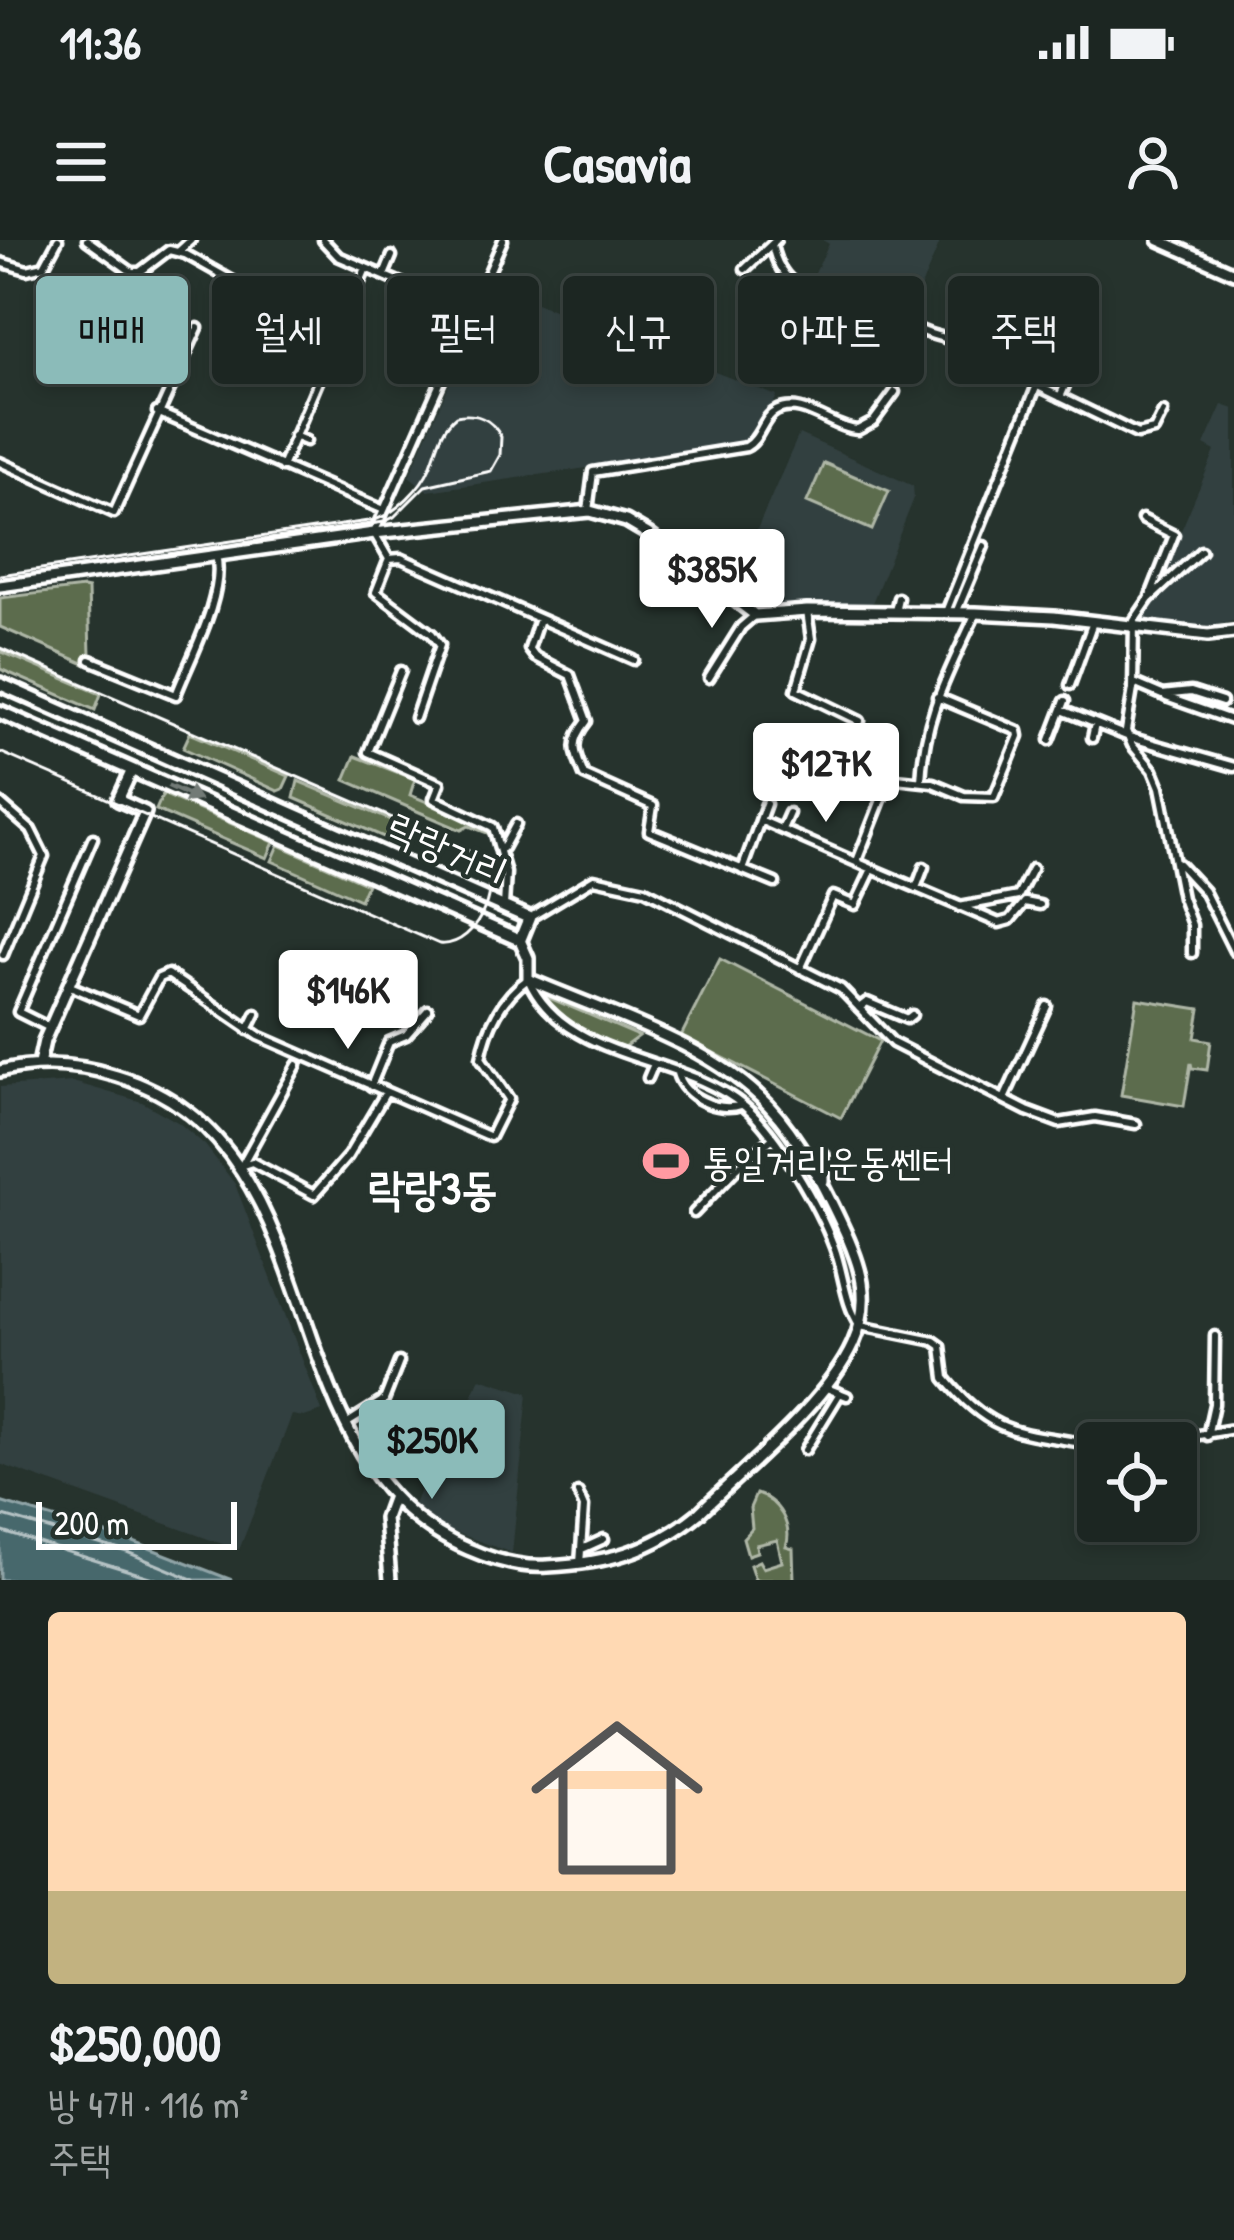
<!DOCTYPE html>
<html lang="ko">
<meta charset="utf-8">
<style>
:root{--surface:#1c2622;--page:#252e2a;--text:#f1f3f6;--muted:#a0a5a5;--line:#3a4340;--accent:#8bbbb9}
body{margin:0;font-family:"Patrick Hand","Poor Story",sans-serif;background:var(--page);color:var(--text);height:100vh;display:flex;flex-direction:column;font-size:45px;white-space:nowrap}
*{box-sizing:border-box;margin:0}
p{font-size:39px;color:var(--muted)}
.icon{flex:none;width:66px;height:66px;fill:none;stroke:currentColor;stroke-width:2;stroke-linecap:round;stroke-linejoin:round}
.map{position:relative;height:1340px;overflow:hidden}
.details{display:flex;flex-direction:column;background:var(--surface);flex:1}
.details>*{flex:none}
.banner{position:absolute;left:36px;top:36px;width:1164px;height:108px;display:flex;gap:24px}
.controls{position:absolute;left:1077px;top:1182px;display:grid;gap:24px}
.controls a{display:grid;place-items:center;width:120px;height:120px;border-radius:12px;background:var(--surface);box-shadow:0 6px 18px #0003,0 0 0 3px var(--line);font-size:60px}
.scale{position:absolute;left:36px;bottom:30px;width:201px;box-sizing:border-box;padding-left:12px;border:6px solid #fff;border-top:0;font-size:33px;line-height:42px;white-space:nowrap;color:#fff;-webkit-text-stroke:9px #26332d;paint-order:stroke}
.price{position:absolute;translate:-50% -102px;padding:0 27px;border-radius:12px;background:#fff;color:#222;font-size:39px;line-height:78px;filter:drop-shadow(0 3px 6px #0008)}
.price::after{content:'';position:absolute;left:50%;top:72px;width:36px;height:27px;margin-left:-18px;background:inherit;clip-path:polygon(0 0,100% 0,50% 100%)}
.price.selected{background:var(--accent);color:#111}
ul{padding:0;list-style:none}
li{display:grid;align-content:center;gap:24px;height:636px;padding:0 48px}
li+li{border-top:3px solid var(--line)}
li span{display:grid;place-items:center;height:372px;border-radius:12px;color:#555}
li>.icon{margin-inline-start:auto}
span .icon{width:216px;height:216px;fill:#fffc;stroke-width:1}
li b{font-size:51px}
.tag{padding:0 42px;border-radius:12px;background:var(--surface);box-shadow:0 6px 18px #0003,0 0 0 3px var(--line);font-size:42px;line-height:108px}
.tag.selected{background:var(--accent);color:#111}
.status{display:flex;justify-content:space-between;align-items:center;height:84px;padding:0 60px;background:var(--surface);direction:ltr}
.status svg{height:33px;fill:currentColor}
header{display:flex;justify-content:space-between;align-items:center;height:156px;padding:0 48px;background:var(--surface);font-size:54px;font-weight:700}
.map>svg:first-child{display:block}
</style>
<div class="status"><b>11:36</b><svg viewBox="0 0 49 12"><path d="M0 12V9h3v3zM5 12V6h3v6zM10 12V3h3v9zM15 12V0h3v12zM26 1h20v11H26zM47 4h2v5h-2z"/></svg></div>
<header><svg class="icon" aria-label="menu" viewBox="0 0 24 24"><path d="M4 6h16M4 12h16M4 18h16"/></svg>Casavia<svg class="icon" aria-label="person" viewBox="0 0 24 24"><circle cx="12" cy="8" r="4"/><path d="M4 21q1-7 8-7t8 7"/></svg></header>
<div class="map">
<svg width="1234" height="1340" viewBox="0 0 1234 1340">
<rect width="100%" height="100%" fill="#26332d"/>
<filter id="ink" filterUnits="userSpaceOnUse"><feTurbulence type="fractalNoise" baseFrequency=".00833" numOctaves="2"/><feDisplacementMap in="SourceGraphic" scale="24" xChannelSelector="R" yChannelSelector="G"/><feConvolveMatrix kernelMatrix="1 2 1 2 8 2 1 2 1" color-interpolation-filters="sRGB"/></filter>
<g filter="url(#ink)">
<path fill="#334040" d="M823 0H941L904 86 809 46 829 4Z
M492 46 777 156 760 192 751 201 732 207 428 251 409 236Z
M1222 165 1234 169V381L1211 386 1143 380 1215 211 1204 205Z
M799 194 913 246 914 258 872 363 767 367 754 364 732 346Z
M73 842 142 862 179 883 205 905 235 944 322 1171 304 1177 292 1175 239 1310 0 1224V847Z
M480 1138 528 1153 512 1313 446 1289 414 1265 432 1219 443 1222Z"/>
<path fill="#5c6c4e" stroke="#aeb6a6" stroke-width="3" d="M824 223 889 251 872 290 807 262Z
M83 348 88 349 90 415 85 424 0 387V358Z
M0 411 101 454 95 470 0 429Z
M190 493 289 536 283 549 278 551 183 508Z
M355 516 415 539 410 555 488 587 495 596 469 586 461 590 345 540Z
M298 541 393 581 386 598 294 558Z
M163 554 274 602 267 618 156 570Z
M279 605 367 644 360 660 272 621Z
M720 719 880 801 841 878 681 796Z
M538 753 639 796 624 807C589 801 560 780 538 753Z
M1137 759 1200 769 1195 798 1211 801 1207 830 1192 828 1191 823 1184 866 1121 855Z
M756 1254C779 1260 793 1286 786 1307L793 1309 794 1340H755L750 1325 759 1321 763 1328 782 1322 777 1300 756 1305 757 1312 748 1315 743 1298 752 1288 750 1268Z"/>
<path fill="#46676c" stroke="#90a4a7" stroke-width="3" d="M0 1262 131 1301 232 1340H0Z"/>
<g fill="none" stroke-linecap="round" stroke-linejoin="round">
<path stroke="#b5c2c4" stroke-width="3" d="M0 1275 127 1312 194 1340
M0 1291 159 1340"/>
<g stroke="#fff" stroke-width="15">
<path id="street" d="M87 0 132 32H140L169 10 185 14 233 41
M323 0 338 16 471 73
M772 4C781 58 830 57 873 70 891 75 908 85 925 92 937 97 949 98 961 103L967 102 982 83 1006 77 1045 125 946 372
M178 12 191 0
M0 22 27 30 44 26 58 0
M745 29 776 0
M384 35 392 16
M1040 147 1137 194 1154 190 1163 172
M1060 157 1085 100
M157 172 384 270
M294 196 306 201
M0 222 114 273 198 88
M282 227 366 28
M588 271 593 232 746 207C761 199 762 178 776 171 802 157 832 189 858 190L873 182 895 152
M1142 279 1174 295 1150 356
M389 319 401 318 634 420
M895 371 898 358
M956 373 984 306
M539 379 529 409 535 417 570 435 587 481C570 502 574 511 584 535L653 566 649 591 775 643
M90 420 176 455C190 418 226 354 216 315
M401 431 368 512 440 544 434 559 493 587 506 633 504 666
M709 438 741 387 755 375
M1134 443 1162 455 1191 452 1222 462
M1070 445 1093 382
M1166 457 1234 481
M1062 470 1129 497 1234 527
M415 478 440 405 432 394 376 352 389 319 374 293 503 0
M1092 498 1095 484
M1050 500 1065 461
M807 523 838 534 860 481 796 450 811 399 807 371
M865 528 896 539 933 543 964 556 994 557 1019 496 1018 491 937 457
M921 541C924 475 949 432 976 373
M0 563 31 590 44 616 3 715
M762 581 872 629
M782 589 789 573
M503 608 516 584
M857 621 890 537
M1179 624 1204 651 1234 711
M742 630 766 564
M916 648 924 627
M959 667 1018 656 1032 629
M529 678 594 639 645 650 841 749 893 803 1027 871 1059 883 1095 877 1136 884
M1192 713V685L1182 658 1160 547 1153 530 1132 505 1126 491 1133 449 1134 381 1149 359 1201 311
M800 729 833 656 855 665 872 629 999 683 1010 680 1025 662 1040 665
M70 746 139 775 159 738 168 734 259 796 490 897 509 859 481 818C487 787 502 757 528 739 565 823 682 813 745 867 778 895 819 967 834 1007 844 1034 844 1062 860 1086L934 1101 941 1106 945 1138C996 1201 1026 1191 1098 1206
M859 768 867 762 907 779 912 775
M50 788 18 772 93 598
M248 790 256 774
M677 833C683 857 718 873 741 865
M648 838 654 824
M371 846 389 802 406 795 428 770
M1004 859 1047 766
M243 923 297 825
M240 926 252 922 314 955 348 916 386 852
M694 973 737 928 772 899
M824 1147 847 1156
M346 1184 384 1160 399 1122
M1207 1196 1214 1164 1215 1096
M1151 1203 1234 1189
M805 1210 840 1153
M578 1253 584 1267 580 1324
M582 1309 604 1299"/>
</g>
<g stroke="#fff" stroke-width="18">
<path id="secondary" d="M1159 0 1234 33
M0 346 374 293 590 271 626 281 648 294 755 375 807 371 976 373 1054 377 1208 395 1234 392
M39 824 44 801 145 572 118 560 132 530
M0 831C39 821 79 824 117 836 343 904 264 1224 468 1309 493 1320 520 1328 548 1326 607 1323 653 1311 699 1273 745 1228 827 1162 853 1104 873 1059 861 1025 841 983 822 943 800 899 769 866 710 803 606 773 528 739V718L520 700
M823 941V915
M390 1340 385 1278 393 1256"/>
</g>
<g stroke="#fff" stroke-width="20">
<path id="primary" d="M0 444 529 678 520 700 0 472"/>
</g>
<use href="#street" stroke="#26332d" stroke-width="6"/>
<use href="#secondary" stroke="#26332d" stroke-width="9"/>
<use href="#primary" stroke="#26332d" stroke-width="10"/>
<path stroke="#fff" stroke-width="3" d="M0 335 375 280C396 273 422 247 430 227 438 208 440 189 456 176 476 172 492 179 501 197L500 215 491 231 425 246 394 277 384 282 0 339
M0 408 473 613C509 635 479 708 439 704L0 512"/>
</g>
<defs><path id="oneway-solid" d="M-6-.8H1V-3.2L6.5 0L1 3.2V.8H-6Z" transform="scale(3)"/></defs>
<use fill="#727a76" href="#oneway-solid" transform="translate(184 553) rotate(24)"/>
</g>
<defs>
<g id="stadium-bare" transform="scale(3.6)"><path d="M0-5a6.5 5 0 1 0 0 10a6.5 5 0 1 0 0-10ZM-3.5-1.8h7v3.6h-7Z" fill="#ff9aa2" stroke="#26332d" stroke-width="2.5" paint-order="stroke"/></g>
</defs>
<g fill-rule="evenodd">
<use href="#stadium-bare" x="666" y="921"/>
</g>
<g text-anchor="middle" stroke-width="9" stroke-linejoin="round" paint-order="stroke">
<g font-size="39" fill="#fff" stroke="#26332d">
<text transform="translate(448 609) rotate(24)" y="14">락랑거리</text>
</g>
<g font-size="39" fill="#fff" stroke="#26332d" text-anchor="start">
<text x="702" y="935">통일거리운동쎈터</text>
</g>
<g font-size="45" font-weight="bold" fill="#fff" stroke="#26332d">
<text x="433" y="964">락랑3동</text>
</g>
</g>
</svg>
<div class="controls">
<a><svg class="icon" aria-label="locate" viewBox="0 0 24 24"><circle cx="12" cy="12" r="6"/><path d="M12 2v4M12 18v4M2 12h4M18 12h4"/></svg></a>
</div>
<div class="scale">200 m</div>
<b class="price" style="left:712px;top:391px">$385K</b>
<b class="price" style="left:826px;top:585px">$127K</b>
<b class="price" style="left:348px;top:812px">$146K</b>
<b class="price selected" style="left:432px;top:1262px">$250K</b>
<div class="banner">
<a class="tag selected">매매</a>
<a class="tag">월세</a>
<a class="tag">필터</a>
<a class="tag">신규</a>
<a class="tag">아파트</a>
<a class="tag">주택</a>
</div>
</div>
<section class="details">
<ul>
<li><span style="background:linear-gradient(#ffd9b3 75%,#c2b280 0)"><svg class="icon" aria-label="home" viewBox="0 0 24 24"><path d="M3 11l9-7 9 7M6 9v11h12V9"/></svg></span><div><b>$250,000</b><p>방 4개 · 116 m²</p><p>주택</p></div></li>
</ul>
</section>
